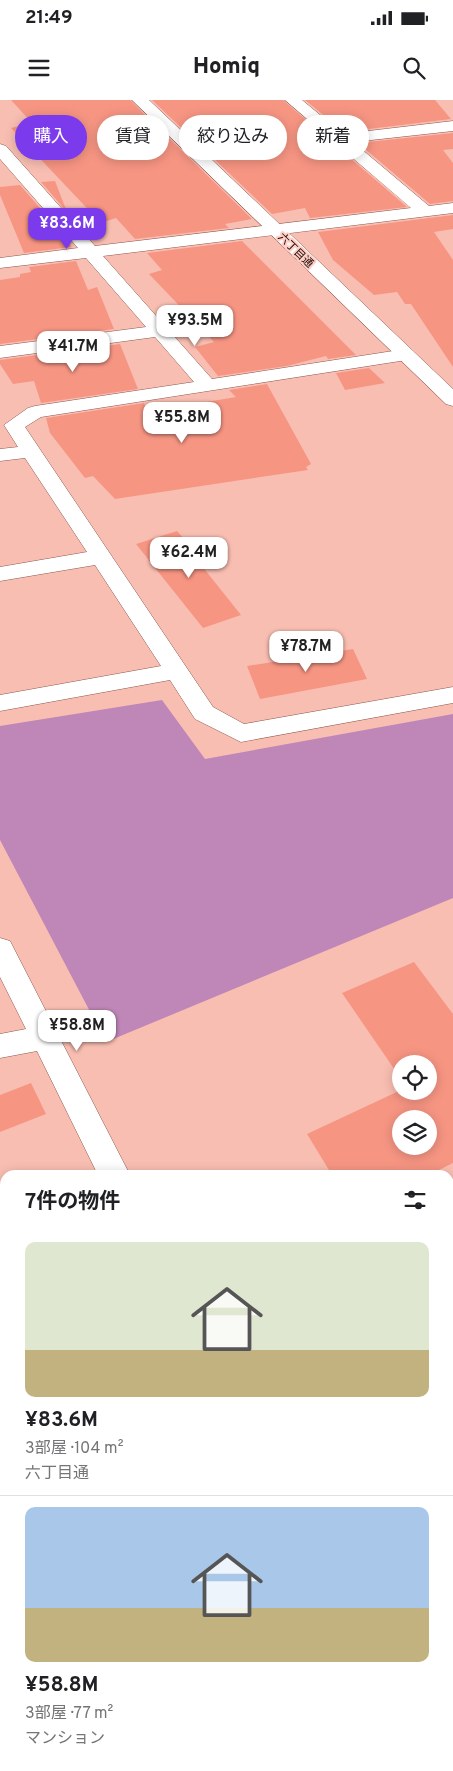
<!DOCTYPE html>
<html lang="ja">
<meta charset="utf-8">
<style>
:root{--surface:#fff;--page:#f6f6f6;--text:#202124;--muted:#757577;--line:#e0e0e0;--accent:#7c3aed}
body{margin:0;font-family:Overpass,"Noto Sans JP",sans-serif;background:var(--page);color:var(--text);height:100vh;display:flex;flex-direction:column;font-size:19px;white-space:nowrap}
*{box-sizing:border-box;margin:0}
p{font-size:16px;color:var(--muted)}
.icon{flex:none;width:28px;height:28px;fill:none;stroke:currentColor;stroke-width:2;stroke-linecap:round;stroke-linejoin:round}
.map{position:relative;flex:1;overflow:hidden}
.drawer{position:absolute;left:0px;top:1070px;width:454px;height:601px;display:flex;flex-direction:column;background:var(--surface);border-radius:15px 15px 0 0;box-shadow:0 2px 12px #0003}
.drawer>*{flex:none}
.hud{position:absolute;left:15px;top:15px;width:424px;height:45px;display:flex;gap:10px}
.fabs{position:absolute;left:392px;top:955px;display:grid;gap:10px}
.fabs a{display:grid;place-items:center;width:45px;height:45px;border-radius:50%;background:var(--surface);box-shadow:0 2px 12px #0003;font-size:25px}
.price{position:absolute;translate:-50% -42px;padding:0 11px;border-radius:10px;background:#fff;color:#222;font-size:16px;line-height:32px;filter:drop-shadow(0 1px 2px #0008)}
.price::after{content:'';position:absolute;left:50%;top:30px;width:15px;height:11px;margin-left:-8px;background:inherit;clip-path:polygon(0 0,100% 0,50% 100%)}
.price.selected{background:var(--accent);color:#fff}
ul{padding:0;list-style:none}
li{display:grid;align-content:center;gap:10px;height:265px;padding:0 25px}
li+li{border-top:1px solid var(--line)}
li span{display:grid;place-items:center;height:155px;border-radius:10px;color:#555}
li>.icon{margin-inline-start:auto}
span .icon{width:90px;height:90px;fill:#fffc;stroke-width:1}
li b{font-size:21px}
h2{display:flex;justify-content:space-between;align-items:center;height:60px;padding:0 25px;font-size:21px}
.tag{padding:0 18px;border-radius:22px;background:var(--surface);box-shadow:0 2px 12px #0003;font-size:18px;line-height:45px}
.tag.selected{background:var(--accent);color:#fff}
.status{display:flex;justify-content:space-between;align-items:center;height:35px;padding:0 25px;background:var(--surface);direction:ltr}
.status svg{height:14px;fill:currentColor}
header{display:flex;justify-content:space-between;align-items:center;height:65px;padding:0 25px;background:var(--surface);font-size:22px;font-weight:800}
.map>svg:first-child{display:block}
</style>
<div class="status"><b>21:49</b><svg viewBox="0 0 49 12"><path d="M0 12V9h3v3zM5 12V6h3v6zM10 12V3h3v9zM15 12V0h3v12zM26 1h20v11H26zM47 4h2v5h-2z"/></svg></div>
<header><svg class="icon" aria-label="menu" viewBox="0 0 24 24"><path d="M4 6h16M4 12h16M4 18h16"/></svg>Homiq<svg class="icon" aria-label="search" viewBox="0 0 24 24"><circle cx="10" cy="10" r="6"/><path d="M15 15l6 6"/></svg></header>
<div class="map">
<svg width="453" height="1671" viewBox="0 0 453 1671">
<rect width="100%" height="100%" fill="#f9beb2"/>
<path fill="#bf86b8" d="M162 600 205 659 453 614V798L106 942 0 740V626Z"/>
<path fill="#f79583" fill-rule="evenodd" d="M11 0H130L252 119 225 124 229 128 135 139 116 118 101 123 11 28 32 23Z
M152 0H283L407 107 310 118 305 108 272 114Z
M305 0H435L451 19 344 32Z
M453 33V49L443 50 453 63V101L430 104 358 43Z
M55 81 67 112 41 82Z
M20 85 67 139 71 147 24 153 0 95V87Z
M453 115V129L434 132 453 160V267L411 204H405L397 192 374 195 333 160 318 132Z
M242 141 356 255 328 259 326 256 287 266 218 276 195 247 214 242 149 174 162 170 147 153Z
M76 161 88 190 97 187 114 229 0 244V180L20 177V174L31 172 29 167Z
M120 244 138 289 41 303 34 281 13 284 0 264V260Z
M369 268 385 283 345 290 336 273Z
M267 284 311 364 306 367 308 370 115 399 93 376 85 378 50 333 46 318 144 303 147 312 236 297 229 290Z
M177 431 202 459 198 461 241 515 203 528 136 444Z
M353 549 367 579 260 599 247 566Z
M414 862 453 914V1063L429 1075H332L307 1034 401 990 429 991V964H401V979L342 893ZM401 1019H429V1046H401Z
M31 983 46 1014 0 1032V995Z"/>
<g fill="none" stroke-linecap="round" stroke-linejoin="round">
<g stroke="#8b584e" stroke-width="1">
<path id="minor" d="M285 0H302L343 34 453 21V31L353 42 429 106 453 103V113L103 156 212 279 406 249 413 251 415 255 413 259 41 317 25 327 213 607 244 624 453 587V603L241 642 195 619 170 580 0 611V595L161 566 95 465 0 481V467L87 452 25 358 0 361V349L18 347 4 325 28 308 35 306 194 282 155 237 0 258V246L146 227 86 158 0 168V158L78 148 0 59V44L6 46 95 146 411 108Z
M0 838 10 841 130 1075H98L37 951 0 958V934L26 929 0 877Z
M34 1666H74L75 1671H35Z"/>
</g>
<g stroke="#8b584e" stroke-width="1">
<path id="tertiary" d="M132 0H149L453 289V306L446 304Z
M453 1434V1470L449 1471V1435Z
M5 1550V1588L0 1590V1552Z"/>
</g>
<use href="#minor" fill="#fff" fill-rule="evenodd"/>
<use href="#tertiary" fill="#fff" fill-rule="evenodd"/>
</g>
<g text-anchor="middle" stroke-width="4" stroke-linejoin="round" paint-order="stroke">
<g font-size="11" fill="#1d0906" stroke="#ffcec5">
<text transform="translate(296 150) rotate(44)" y="4">六丁目通</text>
</g>
</g>
</svg>
<div class="fabs">
<a><svg class="icon" aria-label="locate" viewBox="0 0 24 24"><circle cx="12" cy="12" r="6"/><path d="M12 2v4M12 18v4M2 12h4M18 12h4"/></svg></a>
<a><svg class="icon" aria-label="layers" viewBox="0 0 24 24"><path d="M12 4l9 5-9 5-9-5zM3 14l9 5 9-5"/></svg></a>
</div>
<b class="price selected" style="left:67px;top:150px">¥83.6M</b>
<b class="price" style="left:195px;top:247px">¥93.5M</b>
<b class="price" style="left:73px;top:273px">¥41.7M</b>
<b class="price" style="left:182px;top:344px">¥55.8M</b>
<b class="price" style="left:189px;top:479px">¥62.4M</b>
<b class="price" style="left:306px;top:573px">¥78.7M</b>
<b class="price" style="left:77px;top:952px">¥58.8M</b>
<div class="hud">
<a class="tag selected">購入</a>
<a class="tag">賃貸</a>
<a class="tag">絞り込み</a>
<a class="tag">新着</a>
</div>
<section class="drawer">
<h2>7件の物件<svg class="icon" aria-label="filters" viewBox="0 0 24 24"><path d="M4 7h16M4 17h16"/><circle cx="9" cy="7" r="2"/><circle cx="15" cy="17" r="2"/></svg></h2>
<ul>
<li><span style="background:linear-gradient(#dfe7d0 70%,#c2b280 0)"><svg class="icon" aria-label="home" viewBox="0 0 24 24"><path d="M3 11l9-7 9 7M6 9v11h12V9"/></svg></span><div><b>¥83.6M</b><p>3部屋 · 104 m²</p><p>六丁目通</p></div></li>
<li><span style="background:linear-gradient(#a9c7e8 65%,#c2b280 0)"><svg class="icon" aria-label="home" viewBox="0 0 24 24"><path d="M3 11l9-7 9 7M6 9v11h12V9"/></svg></span><div><b>¥58.8M</b><p>3部屋 · 77 m²</p><p>マンション</p></div></li>
</ul>
</section>
</div>
